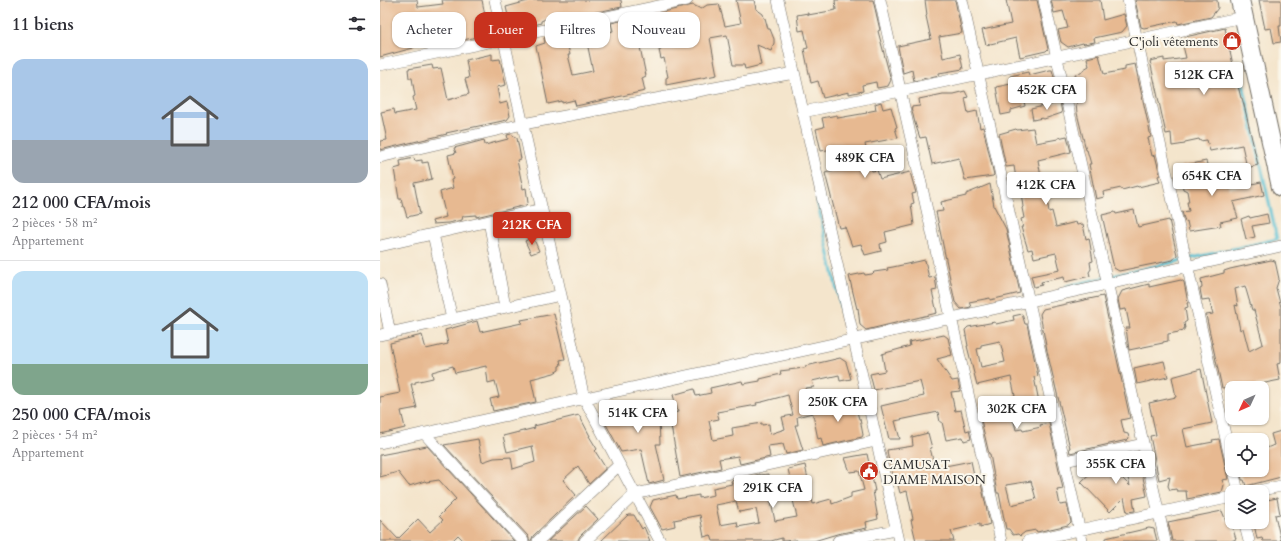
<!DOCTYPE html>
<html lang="fr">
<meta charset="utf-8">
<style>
:root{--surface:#fff;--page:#f2f2f3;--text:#2b2b33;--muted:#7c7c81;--line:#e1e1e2;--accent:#c8321e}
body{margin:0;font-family:Cardo,serif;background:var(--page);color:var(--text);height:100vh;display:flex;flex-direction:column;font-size:15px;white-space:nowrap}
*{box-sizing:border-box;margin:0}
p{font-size:13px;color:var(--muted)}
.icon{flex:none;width:22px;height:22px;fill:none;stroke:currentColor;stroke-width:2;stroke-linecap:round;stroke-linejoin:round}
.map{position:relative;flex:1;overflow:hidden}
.drawer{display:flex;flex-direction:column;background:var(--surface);width:380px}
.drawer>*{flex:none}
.guide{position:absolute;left:12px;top:12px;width:380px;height:36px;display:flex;gap:8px}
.needle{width:26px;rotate:226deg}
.fabs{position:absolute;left:845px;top:381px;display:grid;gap:8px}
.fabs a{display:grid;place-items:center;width:44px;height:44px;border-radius:8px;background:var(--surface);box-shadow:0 1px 3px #0004;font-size:20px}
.price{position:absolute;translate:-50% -34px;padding:0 9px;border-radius:4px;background:#fff;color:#222;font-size:13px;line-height:26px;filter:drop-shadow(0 1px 2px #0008)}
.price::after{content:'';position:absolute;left:50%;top:24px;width:12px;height:9px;margin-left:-6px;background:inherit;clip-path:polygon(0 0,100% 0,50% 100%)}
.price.on{background:var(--accent);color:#fff}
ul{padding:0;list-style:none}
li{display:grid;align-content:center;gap:8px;height:212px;padding:0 12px}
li+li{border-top:1px solid var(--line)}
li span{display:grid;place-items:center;height:124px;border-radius:12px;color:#555}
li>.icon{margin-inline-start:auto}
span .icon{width:72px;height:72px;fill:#fffc;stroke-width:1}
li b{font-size:17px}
h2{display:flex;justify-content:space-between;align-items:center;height:48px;padding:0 12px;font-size:17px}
.chip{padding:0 14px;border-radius:12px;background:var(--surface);box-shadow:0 1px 3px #0004;font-size:14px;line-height:36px}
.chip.on{background:var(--accent);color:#fff}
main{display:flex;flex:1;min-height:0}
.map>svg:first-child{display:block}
</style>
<main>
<section class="drawer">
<h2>11 biens<svg class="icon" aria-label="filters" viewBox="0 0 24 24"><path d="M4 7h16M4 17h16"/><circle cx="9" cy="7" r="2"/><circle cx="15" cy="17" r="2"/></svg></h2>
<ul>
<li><span style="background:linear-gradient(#a9c7e8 65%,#9aa5b1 0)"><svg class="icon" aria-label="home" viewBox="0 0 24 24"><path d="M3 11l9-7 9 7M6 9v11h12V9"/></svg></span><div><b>212 000 CFA/mois</b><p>2 pièces · 58 m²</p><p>Appartement</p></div></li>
<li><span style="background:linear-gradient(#bfe0f5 75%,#7fa58c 0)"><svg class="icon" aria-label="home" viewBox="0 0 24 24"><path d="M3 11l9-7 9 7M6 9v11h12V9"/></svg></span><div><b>250 000 CFA/mois</b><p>2 pièces · 54 m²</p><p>Appartement</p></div></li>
</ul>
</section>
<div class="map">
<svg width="901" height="541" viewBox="0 0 901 541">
<rect width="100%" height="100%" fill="#fbf7ec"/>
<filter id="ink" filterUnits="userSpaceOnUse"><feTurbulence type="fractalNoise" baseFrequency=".025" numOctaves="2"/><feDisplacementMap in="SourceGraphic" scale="8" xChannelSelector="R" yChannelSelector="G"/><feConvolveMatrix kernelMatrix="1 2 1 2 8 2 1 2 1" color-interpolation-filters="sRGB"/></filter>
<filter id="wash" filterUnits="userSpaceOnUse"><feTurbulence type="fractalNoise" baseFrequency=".012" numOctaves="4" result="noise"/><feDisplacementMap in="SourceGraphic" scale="16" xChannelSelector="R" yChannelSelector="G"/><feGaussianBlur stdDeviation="0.9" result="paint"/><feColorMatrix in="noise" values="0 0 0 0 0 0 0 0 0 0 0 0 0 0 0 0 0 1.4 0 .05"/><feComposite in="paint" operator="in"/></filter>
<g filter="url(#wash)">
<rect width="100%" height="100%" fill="#f4e5cc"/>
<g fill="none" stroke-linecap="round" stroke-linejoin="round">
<path stroke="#56bfd2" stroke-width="3" d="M437 200 464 322
M687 286 897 239 859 65"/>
</g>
<g id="blocks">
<path fill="#e7b991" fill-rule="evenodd" d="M0 0H37L38 7 63 4 62 0H102L108 31 106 32 107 35 78 41 75 29 79 28 77 14 49 17V20H47L48 24 31 28 34 46 33 48 0 57Z
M147 0H241L242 7 176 20 175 15 161 21V23L154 25 153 26 152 23 136 27 137 29 134 30 129 27 127 21 129 20 126 7 148 1Z
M356 0H374L376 9 383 14 384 18H385L388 29H390L394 39V43L391 51 377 45 381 65 365 69 364 65H353L347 35 330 38 337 75 286 85V78L288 77 284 58 281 59 279 50H281L275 25H274L271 15 313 5 321 9 327 5 339 4 345 26 361 23Z
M455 0H493L500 30 498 31 511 80 508 86 497 88 496 82 482 85 483 91 469 94V92L443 98 438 81 431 83 424 49 428 48 424 30 419 31 417 15 428 13V15L456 10Z
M545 0H575L582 33 559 37 563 58 580 54 583 69 559 73V75L534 81 532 70 523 73 518 46 551 39 546 16 547 15Z
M626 0H657L668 49 666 51 640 57 636 38 606 45 602 30 631 24Z
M671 0H720L723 20 744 14 747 26 742 32 714 38 715 42 704 44 703 43 688 47 681 42 678 30 688 28 683 11 674 13Z
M755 0H837L838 8 831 17 798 24 797 21 764 28 761 27Z
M879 0H901V26H899L901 42 894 43 891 28 885 29Z
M254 18 266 76 262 78 265 91 196 106 194 100 182 103V101L168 104 156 46 165 43 164 38 185 33 190 55H188L193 75 213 71 206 38 209 34 215 32 219 34 233 31 231 23Z
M845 28 855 74 861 98H862L864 105 878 165 867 168 862 145 830 151 827 140 820 141 819 139 805 142V144L792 146 791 133 786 134 770 61 784 58V61L806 58 801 38Z
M112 54V60L120 59 126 85 117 87 120 104 127 102 130 116 127 120 66 133 67 134 0 150V141L7 140 1 112 14 109 15 114 36 110 33 97 35 96 32 78H29L28 69 52 65 53 69 61 68 68 100 89 94 85 79 89 78 86 60Z
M719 55 724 74 745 70V66L755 64 771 137 768 138 772 156 775 155 780 175 778 176 780 182 758 187 757 186 742 190 741 188 723 192 724 197 716 199 709 164H711L707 150H706L697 113 696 104 698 103 696 96 700 95 695 74 701 73 704 69 709 66 707 58Z
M670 70H672L676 84 642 92 645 106 631 110V113L621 115 616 87 631 84 630 76 648 72 649 75Z
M585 91 588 97 585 98 588 113 597 111 600 128 603 127 614 175 613 176 585 180 579 158 552 164 546 137 540 138 535 123 531 107 540 106 539 99 563 94H573Z
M501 102 503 109 511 107 517 127 515 128 518 138 485 144 489 163 492 171 497 170 500 179 530 172 536 193 532 194 534 203 531 204 534 225 505 232 507 242 500 244 501 251 485 255 481 244 472 246 465 227 459 228 445 173 453 171 451 165 456 164 453 149 441 151 436 129 444 127 442 118 457 115 458 118 487 113 486 112 496 110 495 104Z
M680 102 682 113 664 119 662 118 653 120 651 109Z
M653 128 656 143 678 139V138L687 136 691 152 658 160 661 177 668 175 669 177 695 173 699 186 666 192 669 212 672 211 676 227 696 222 697 225 703 224 706 239 709 238 713 261 710 262 711 269 709 272 710 276 685 282 684 277 661 282 662 285 654 287 651 276 680 270 676 253 654 258 652 249 648 250 641 227H643L641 219 644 218 642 208 643 207 641 192H639L636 185H637L634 166 626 167 619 134 636 129 637 130Z
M131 134 137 138 141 159 137 160 143 189 146 188 148 203 146 205 96 217V215L83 216 82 220 68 223 53 224 52 221 66 217 60 192 73 188 71 180 73 179 68 155 76 153 74 148 104 140 105 145 128 139 127 135Z
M34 158 35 161 42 160V163L48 162 52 179 34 183 40 214 27 217 24 207H23L21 199H19L14 169 21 167 20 161Z
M826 161 831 179 846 175 849 189 881 182 884 195 853 202 858 218 840 222 841 226 809 231 807 221 805 222 802 212 809 211 807 202H809L807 191 803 189 802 181H799L797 171 802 170V166Z
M610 184 614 206 626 229 640 293 610 300V298L589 302 591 307 581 309 575 302 556 212 563 211 561 202 586 196V194Z
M754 210 758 227 789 220 797 255 793 260 739 271 734 268 722 215 735 212 736 214Z
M887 214 889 223 872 226 875 237 866 239 861 219 869 216 870 218Z
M153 237 159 251 151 254 145 241Z
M545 260 549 278 555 277 557 290 552 291 557 313 486 330 480 325 478 308 477 309 469 276 484 273 485 275 492 274 494 272 508 270 507 268 513 267Z
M891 260 895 261 899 279 896 288 901 307V363L897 364 900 380 875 385 876 388H848V387L842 388 826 315 833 314 829 299 822 300 820 289 822 288 821 279 844 273V271L850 269ZM865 286 872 310H874L883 344 869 351 863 328 860 330 855 305 858 306 855 289Z
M801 280 804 282 808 303H807L808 307 805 308 807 321 804 323 805 328H804V330L799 331V332L788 334V341L783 342V343L749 350 746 328H750L746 309 740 310 738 299 742 291 769 284V287Z
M723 296 750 418 741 420 744 433 748 434 749 438 747 440 690 453 689 448H690L667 351 660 314 663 309Z
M174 314 185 359 180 360 181 365 179 366V370L174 373 151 379 156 402 113 411 110 399 119 397 115 381 108 383 106 366 75 373 73 366 52 372 53 378 35 382V384H31L37 408 21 411 25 428 0 434V397L20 393 10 343 42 335 46 349 68 344 65 330 97 321 100 332 142 323 141 320Z
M642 314 645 324H647L658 376 654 377 659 402 632 407 631 409 636 430 642 429 643 431 661 427 660 425 669 423 683 489 677 490 680 505 687 504 691 522 688 525 657 532 656 530 645 532 640 536 638 534 633 535 629 529H626L619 493H617L610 454H609L601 420 600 412H602L600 402 635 396 631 377 597 385 587 346H588L585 330 588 327 615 322 616 324 634 320 633 316ZM620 341 625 362 601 367 597 349 601 348V345ZM651 481 656 499 631 505 626 485Z
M564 335 568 338 572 355 557 359 572 381 578 380 580 391 571 392 575 411 581 410 586 431 589 430 591 439 584 441 583 437 566 440 562 422H560L558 412 515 421 520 439H509L501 406 544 396 540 381 494 390 490 374 505 371 502 354 530 346 529 342Z
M460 358 466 362 471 379 460 381 459 375 432 381 434 387 425 388 432 413 417 417 418 425H415L423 450 406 454 403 444 388 446 390 457 360 464 358 456 339 459 341 468 300 477 289 414 298 412 293 395 314 389 316 396 331 393 330 388 362 381 363 384 380 381V379L401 374 400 371 424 368 426 367V366ZM408 395 413 415 402 417 405 429 390 434 389 424 382 425V423L352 428 353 436 333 440 329 421 339 419 337 412 377 405 376 403 382 402Z
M784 361 788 377 757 384 754 368Z
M821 369 832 423 803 429 807 447 833 442 832 440 839 439 848 479 842 480 844 485 842 492 807 499 806 491H797L796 489 790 490 788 486 790 477 779 480 770 436 776 435 769 403 796 397 792 377Z
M472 400 474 409 476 408 479 419H480L483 435 482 437 443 446 441 438 438 439 432 410Z
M272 401 275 417 279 416 280 444H276L284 480 269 484 261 449 241 452 221 415 223 411Z
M199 415 210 436H209L217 449 215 451 225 467V469L209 484 198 466 183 480 196 495 153 536 151 541H150L148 536 64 445 98 439 102 462 114 458 131 457 133 469 155 462 152 446 127 452 123 436 155 428 154 426Z
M901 431V477L866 486 864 480H862L860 470H882V450L894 445 891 434Z
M548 433 552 448H550L555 468 591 461 595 480 600 479 610 524 600 527V524L571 531 574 541H536L531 520 533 519 527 491 520 493 515 474 513 475 508 457 507 450 533 446 532 437Z
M47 446 134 541H84L78 535 72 541H60L59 539 57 541H0V520L18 539 38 519 50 532 63 520 59 516 76 499 59 480 46 482 45 481 29 486 18 472 0 477V455Z
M487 454 495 491H493L498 519 486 522 487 528 457 534 434 541H417V540L402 541V538L391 541H333L331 535 324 537 320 515 294 520 295 526 282 529 270 507 273 500 296 495 297 499 319 495V498L334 495 333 488 352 484 351 481 380 474V475L388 474 390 484H387L395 521 417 517 412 496 414 495 408 469 425 465 433 504 451 499 452 504 471 497V493L484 490 479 471 470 472 465 458ZM356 501 359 512 376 509 379 523 358 527 357 522 340 525 336 505Z
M759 459 767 496 753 499 755 511 747 512 744 498 730 512 701 482 724 460 750 486 744 462Z
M897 498 900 514 895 515 901 541H883L882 538 877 539 874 524 882 522V501Z
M206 506 218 519 200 536 198 540 197 541H168Z
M842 511 846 521 852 520V526L856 539 851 541H792L788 522Z
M248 515H254L262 529 264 527 270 541H221Z
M769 528 774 529 777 541H726V538Z"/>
</g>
</g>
<g filter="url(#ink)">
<use href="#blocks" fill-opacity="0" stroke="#716c63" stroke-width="1"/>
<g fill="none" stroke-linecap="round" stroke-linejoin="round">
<g stroke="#716c63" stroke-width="12">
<path id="minor" d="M115 0 204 398 280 541
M398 0 519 541
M500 0 621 541
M582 0 702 541
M664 0 785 541
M748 0 852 466
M0 65 307 0
M423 112 863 17
M0 157 143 124 414 73
M109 221 125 307
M53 234 72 319
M0 246 162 209
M0 284 10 333
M0 335 181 295
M44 433 143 541
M0 443 901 246
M685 461 763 444
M853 470 858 492
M873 492 901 486
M864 522 869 541
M158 541 239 465
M205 541 255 494 496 441
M458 541 516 530
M648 541 852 497"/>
</g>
<g stroke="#716c63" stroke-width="20">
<path id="primary" d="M860 0 901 187"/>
</g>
<use href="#minor" stroke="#fff" stroke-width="11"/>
<use href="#primary" stroke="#fff" stroke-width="18"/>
</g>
</g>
<defs>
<g id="shop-disc" transform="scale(1)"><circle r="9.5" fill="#c8321e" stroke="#fbf7ec"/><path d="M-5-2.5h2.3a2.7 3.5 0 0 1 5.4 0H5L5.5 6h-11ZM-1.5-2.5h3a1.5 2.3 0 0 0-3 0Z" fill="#fff"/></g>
<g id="civic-disc" transform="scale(1)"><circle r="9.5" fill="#c8321e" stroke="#fbf7ec"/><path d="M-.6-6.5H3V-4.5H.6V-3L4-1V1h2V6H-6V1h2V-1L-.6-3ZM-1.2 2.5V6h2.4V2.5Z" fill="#fff"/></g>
</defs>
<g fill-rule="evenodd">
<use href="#shop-disc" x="852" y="41"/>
<use href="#civic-disc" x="489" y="471"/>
</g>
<g text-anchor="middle" stroke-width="4" stroke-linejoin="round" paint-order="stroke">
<g font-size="13" fill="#2b2b2b" stroke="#fbf7ec" text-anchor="end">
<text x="838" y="46">C'joli vêtements</text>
<text x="503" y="469" text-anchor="start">CAMUSAT<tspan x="503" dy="15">DIAME MAISON</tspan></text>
</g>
</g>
</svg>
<div class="fabs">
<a><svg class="needle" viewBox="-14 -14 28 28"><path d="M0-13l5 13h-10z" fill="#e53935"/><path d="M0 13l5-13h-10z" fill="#7c7c81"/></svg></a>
<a><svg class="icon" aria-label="locate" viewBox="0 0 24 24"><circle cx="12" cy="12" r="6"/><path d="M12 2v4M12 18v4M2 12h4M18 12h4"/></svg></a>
<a><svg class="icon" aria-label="layers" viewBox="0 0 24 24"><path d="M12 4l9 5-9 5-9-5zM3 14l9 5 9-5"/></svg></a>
</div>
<b class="price" style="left:824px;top:96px">512K CFA</b>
<b class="price" style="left:667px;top:111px">452K CFA</b>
<b class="price" style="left:485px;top:179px">489K CFA</b>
<b class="price" style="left:832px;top:197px">654K CFA</b>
<b class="price" style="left:666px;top:206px">412K CFA</b>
<b class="price on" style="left:152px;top:246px">212K CFA</b>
<b class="price" style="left:458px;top:423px">250K CFA</b>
<b class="price" style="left:637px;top:430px">302K CFA</b>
<b class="price" style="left:258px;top:434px">514K CFA</b>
<b class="price" style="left:736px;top:485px">355K CFA</b>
<b class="price" style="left:393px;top:509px">291K CFA</b>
<div class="guide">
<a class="chip">Acheter</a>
<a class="chip on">Louer</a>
<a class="chip">Filtres</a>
<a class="chip">Nouveau</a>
</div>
</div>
</main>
